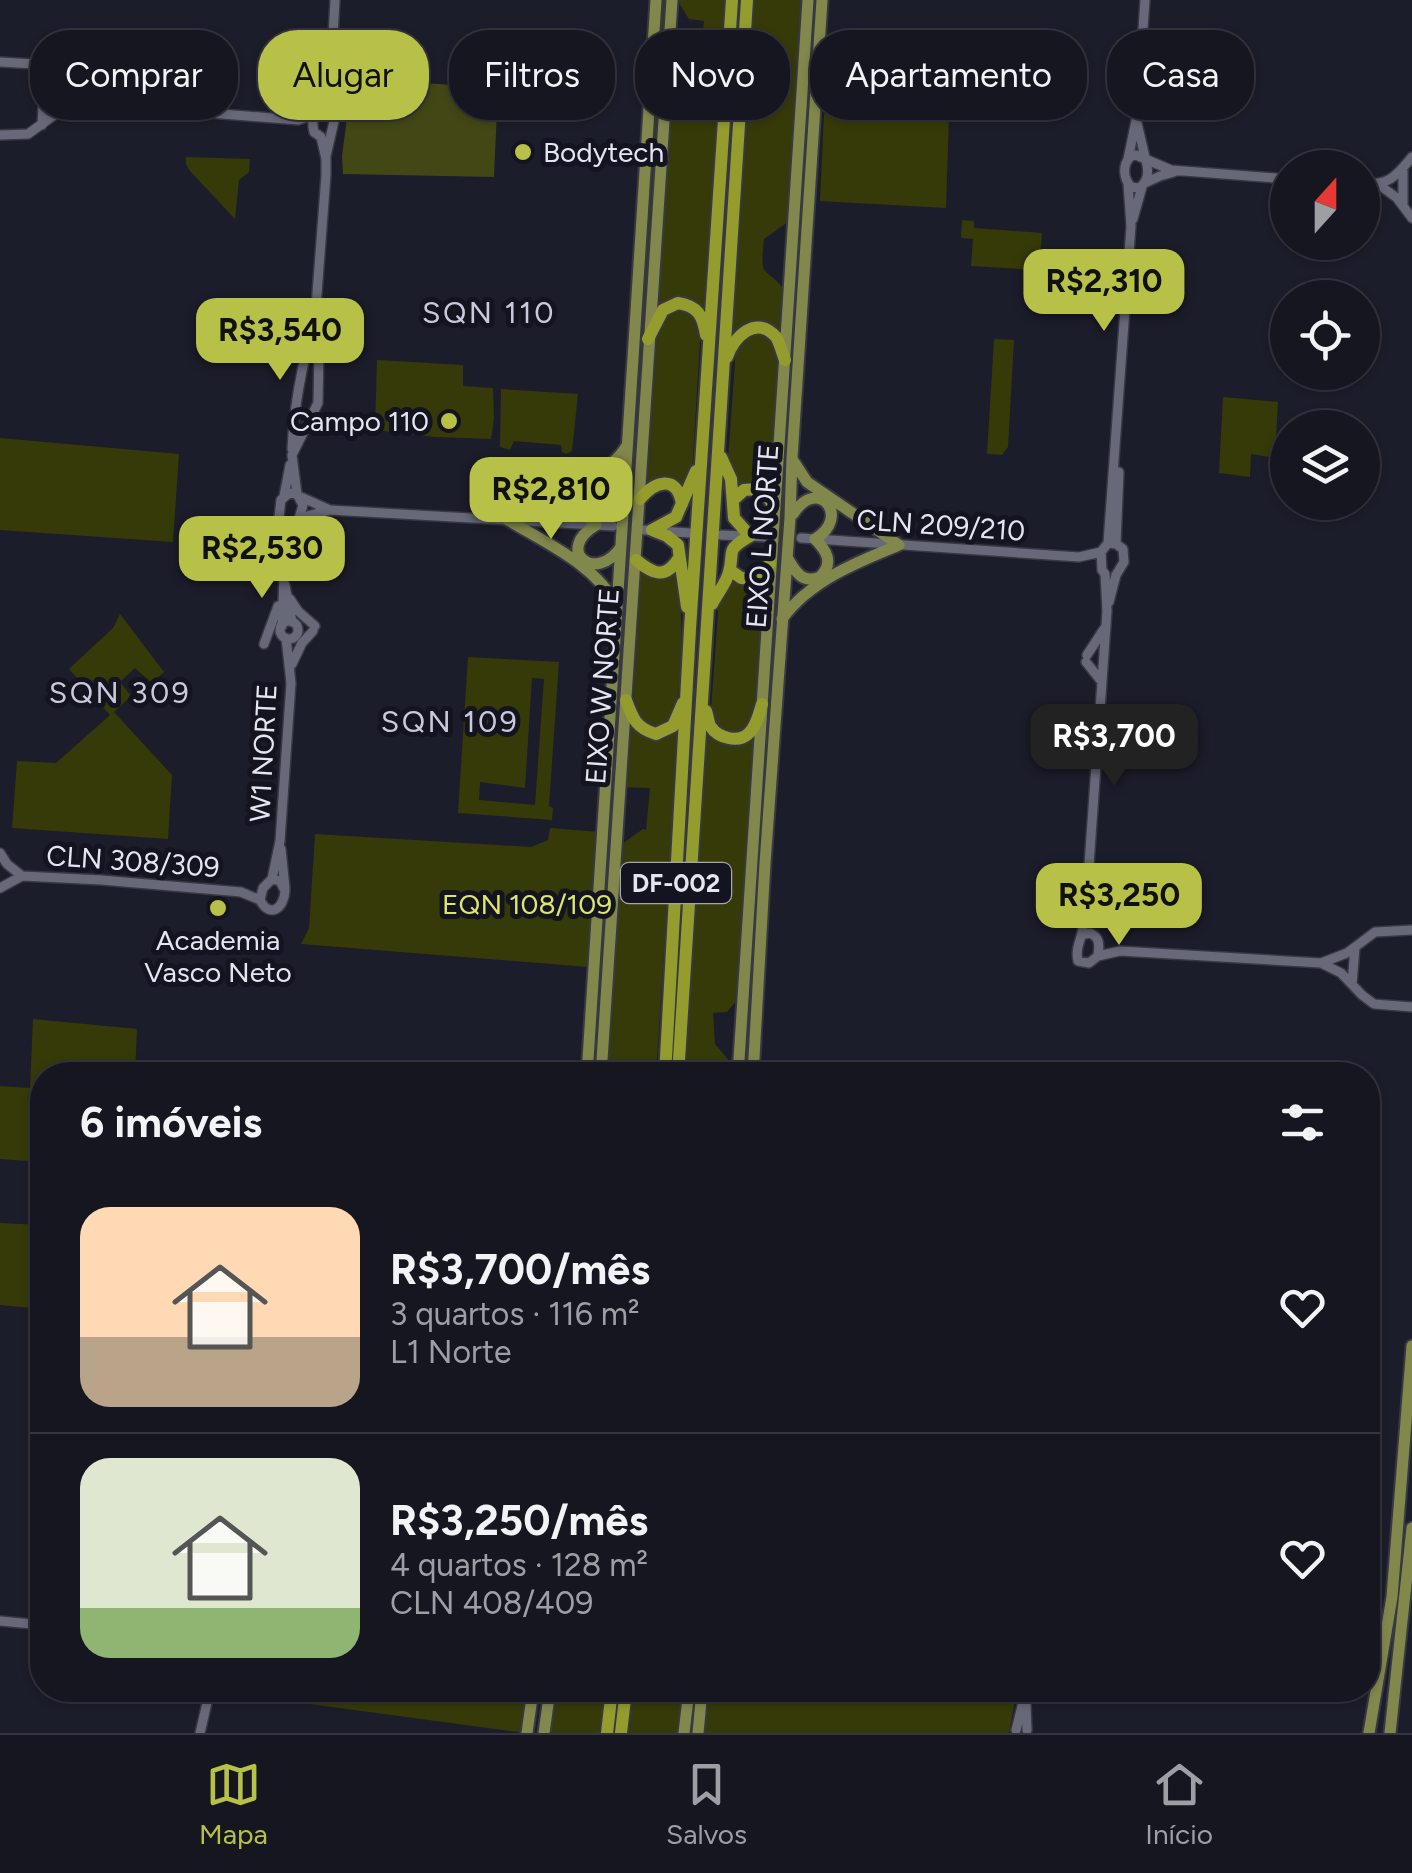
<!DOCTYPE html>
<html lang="pt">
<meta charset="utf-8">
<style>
:root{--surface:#151620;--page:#22232d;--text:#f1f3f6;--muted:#9d9fa5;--line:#34353e;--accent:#b7c148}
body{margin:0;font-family:Figtree,sans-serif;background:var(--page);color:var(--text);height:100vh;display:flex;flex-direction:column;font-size:38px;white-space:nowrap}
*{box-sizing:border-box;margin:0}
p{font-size:32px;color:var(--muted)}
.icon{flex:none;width:55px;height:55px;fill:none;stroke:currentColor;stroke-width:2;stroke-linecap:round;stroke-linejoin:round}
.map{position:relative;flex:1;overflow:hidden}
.drawer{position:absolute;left:30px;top:1062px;width:1350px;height:640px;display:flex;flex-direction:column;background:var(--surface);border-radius:40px;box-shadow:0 2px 8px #0004,0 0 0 2px var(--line)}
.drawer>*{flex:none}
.hud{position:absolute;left:30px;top:30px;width:1352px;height:90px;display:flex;gap:20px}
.needle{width:65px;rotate:21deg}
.fabs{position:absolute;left:1270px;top:150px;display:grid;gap:20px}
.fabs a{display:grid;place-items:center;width:110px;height:110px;border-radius:50%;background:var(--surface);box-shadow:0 2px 8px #0004,0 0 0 2px var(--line);font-size:50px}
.price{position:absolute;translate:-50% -85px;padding:0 22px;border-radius:20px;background:var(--accent);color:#111;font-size:32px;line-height:65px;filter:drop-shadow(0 2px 5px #0008)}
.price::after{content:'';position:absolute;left:50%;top:60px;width:30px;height:22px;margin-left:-15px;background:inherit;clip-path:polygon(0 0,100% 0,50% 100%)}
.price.active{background:#222;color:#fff}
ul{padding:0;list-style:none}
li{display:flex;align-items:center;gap:30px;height:250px;padding:0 50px}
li+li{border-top:2px solid var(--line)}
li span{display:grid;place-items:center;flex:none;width:280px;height:200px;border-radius:30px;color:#555}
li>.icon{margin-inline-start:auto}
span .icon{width:120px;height:120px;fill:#fffc;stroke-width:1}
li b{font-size:42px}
h2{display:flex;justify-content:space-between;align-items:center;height:120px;padding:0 50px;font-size:42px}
.tag{padding:0 35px;border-radius:40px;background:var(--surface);box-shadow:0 2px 8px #0004,0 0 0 2px var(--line);font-size:35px;line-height:90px}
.tag.active{background:var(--accent);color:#111}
.tabs{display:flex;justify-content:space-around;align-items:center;height:140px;border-top:2px solid var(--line);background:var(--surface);font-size:28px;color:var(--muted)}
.tabs a{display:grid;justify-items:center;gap:5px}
.tabs .active{color:var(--accent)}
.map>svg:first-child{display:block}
</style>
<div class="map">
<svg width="1412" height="1733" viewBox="0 0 1412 1733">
<rect width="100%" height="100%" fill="#1c1d2a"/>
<path fill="#363a08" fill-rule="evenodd" d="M662 0H667L596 1075H591Z
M677 0H727L706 315 672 299 655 311 671 65 688 49H701L704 21 689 19Z
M754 0H805L788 222 764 239C760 282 763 263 786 291L783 342 771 328 732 338Z
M813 0H818L748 1075H743Z
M955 28 1045 33 1040 112 951 106Z
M824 114 949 115 946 208 820 201Z
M186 157 250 159 249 172 239 180 235 219 190 171 186 164Z
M962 220 974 221V228L1042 233 1039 270 971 266 973 239 961 238Z
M684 306 701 324 692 474 683 494 679 487 647 486 658 323 663 315Z
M760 333 774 341 778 353 770 494 737 492 728 460 736 348 744 336Z
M994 339 1014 340 1008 447 1002 455 987 454Z
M377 360 463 365V386L493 388 494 419 491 439 436 437 375 430Z
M501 389 578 394 572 451 566 454 562 452 561 445 514 441 510 450 500 447Z
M1223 397 1278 402 1275 458 1251 454 1250 477 1219 473Z
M0 438 179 454 173 542 0 530Z
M677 567C682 614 686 675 672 721L659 728 644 726 633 706 641 568Z
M731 574 765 575 754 717C741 743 714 737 711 710L719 598Z
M120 614 164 672 152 683 135 668 120 682 131 696 114 712 172 775 168 839 12 828 17 761 56 763 110 715 69 669 113 628Z
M468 657 559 662 549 806 553 808 552 820 458 813ZM532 678 544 679 535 805 479 800 480 782 525 788Z
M628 719 631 727 643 735 679 722 656 1075H605L619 846 643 829 646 830 650 788 623 787Z
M706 725 723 740 757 728 740 997 727 1012 713 1013 715 1044 735 1068 734 1075H684Z
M550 828 599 832 588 967 301 944 309 928 315 834 531 847 548 840Z
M33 1019 137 1029 135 1075H42V1128L30 1127 28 1161 0 1159V1086L30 1088Z
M389 1060 483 1065 482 1075H388Z
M0 1223 42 1225V1309L0 1305Z
M230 1690H529L525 1733 229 1693Z
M553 1690H605L599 1733H547Z
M632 1690H684L679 1733H627Z
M705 1690H1017L1009 1733H701Z"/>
<path fill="#434715" d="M348 78 498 88 494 177 343 174 342 156 346 126Z"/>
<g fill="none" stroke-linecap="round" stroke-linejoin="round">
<g stroke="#383842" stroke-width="12">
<path id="minor" d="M0 62 34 64 45 71 72 102
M72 102 298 120 312 115
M1137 123 1145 157
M42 125 45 71
M0 135 28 134 72 102
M326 156 335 117 332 108 331 72 335 0
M1128 159 1137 116 1145 0
M1146 161C1149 171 1148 182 1139 188L1131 187C1123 178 1122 165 1131 156L1136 155 1171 170 1288 179
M1145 183 1160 176 1174 172
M1362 184C1390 185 1395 177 1412 157
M1378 184 1397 198 1412 218
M1403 205V168
M1133 219 1142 187
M292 449C294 406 302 364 314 322
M289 493 297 494 303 505 298 522 292 526 284 523 279 517 281 500Z
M297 494 292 455 318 403 319 350 315 320 326 175V159L321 137 314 132C310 116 317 111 322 98 326 90 328 80 331 72
M284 496 290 465
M301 497 330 510
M300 518 330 510 613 526
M281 521 285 551 282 626
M644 530 691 533
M721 535 767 537
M801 538 1079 557 1101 552 1108 543 1116 544 1123 549 1124 562 1116 575 1109 602
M1108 543 1131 226 1128 184
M1116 544 1119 472
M285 585 292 622
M290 599 298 611 315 626
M280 630a9 9 0 1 1 18 0a9 9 0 1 1-18 0Z
M264 644 278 606
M1087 655 1104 629
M1086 662 1102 682
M292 664 302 643 313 631
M281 849 285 888
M0 853 7 864 22 876
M272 879 280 881 285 891C284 908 270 919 260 900L263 888 272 879 280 841 291 683 286 638
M0 888 22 876 101 880 241 892 260 900
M1082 935 1090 933C1101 938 1099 946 1098 956L1089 963 1078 961C1075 948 1081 941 1083 928 1085 917 1086 905 1087 893L1107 611 1105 574 1102 570 1101 552
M1098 956 1120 951 1321 963 1341 973 1362 995 1374 1004 1412 1007
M1321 963 1347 953 1375 932 1412 930
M1352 984 1355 948
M0 1621 42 1625
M1026 1704 1027 1730
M1016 1730 1026 1690
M200 1733 210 1690"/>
</g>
<g stroke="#383842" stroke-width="15">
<path id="major" d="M794 462 807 482 899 545
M508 520C540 504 610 476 626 447
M508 520C546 543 596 565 617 606
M621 547C595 585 554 550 596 525L583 511C579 493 594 474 613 489 617 492 620 499 623 503
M788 559C796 573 803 584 820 577 834 563 827 551 815 539 852 517 818 475 793 514
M782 619C809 581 857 562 899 545
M587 1075 656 0
M601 1075 672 0
M738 1075 808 0
M753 1075 765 863 790 518 792 458 822 0
M527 1733 533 1690
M544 1733 550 1690
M684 1733 689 1690
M698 1733 702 1690
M1369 1733 1392 1597 1412 1346
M1390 1733 1412 1528"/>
</g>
<g stroke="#383842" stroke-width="16">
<path id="highway" d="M648 339 663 310 678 303C698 306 703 316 706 335
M727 357C734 337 756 314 776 337 780 343 782 353 785 360
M640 499C655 481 677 474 682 504
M733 500 744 490C760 488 767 493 774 507
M652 530 667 536 678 545 687 607
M652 530 676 517 696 471
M636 560C653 574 665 580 679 558
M730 570 741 578 755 579 770 564
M712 604C717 594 727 582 729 572 735 551 724 551 750 536L734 518 731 479 721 457
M626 700C633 719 636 728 656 734L673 726 683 703
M706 711C707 713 709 725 711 727 718 738 738 743 748 734 756 728 759 714 762 704
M665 1075 690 629 732 0
M678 1075 747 0
M607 1733 612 1690
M621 1733 626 1690"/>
</g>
<use href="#minor" stroke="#676979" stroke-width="9"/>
<use href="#major" stroke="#82884c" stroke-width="11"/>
<use href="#highway" stroke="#949c2e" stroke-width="12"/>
</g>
<g fill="#b7c148" stroke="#131420" stroke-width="4">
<circle cx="523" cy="152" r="10"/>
<circle cx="449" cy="421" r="10"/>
<circle cx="218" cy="908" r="10"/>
</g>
<g text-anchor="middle" stroke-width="10" stroke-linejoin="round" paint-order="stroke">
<rect fill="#131420" stroke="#a5a6b0" stroke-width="2.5" x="621" y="863" width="110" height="40" rx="8"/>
<g font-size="25" font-weight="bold" fill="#e4e5ee">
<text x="676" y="892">DF-002</text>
</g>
<g font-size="28" fill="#e4e5ee" stroke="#131420" text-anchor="start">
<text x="543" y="162">Bodytech</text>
<text x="429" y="431" text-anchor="end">Campo 110</text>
<text x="218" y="950" text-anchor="middle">Academia<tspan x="218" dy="32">Vasco Neto</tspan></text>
</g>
<g font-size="28" fill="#e4e5ee" stroke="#131420">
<text transform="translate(941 525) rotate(4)" y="10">CLN 209/210</text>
<text transform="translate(762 536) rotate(-86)" y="10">EIXO L NORTE</text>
<text transform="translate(602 686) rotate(-86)" y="10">EIXO W NORTE</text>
<text transform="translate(263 753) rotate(-87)" y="10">W1 NORTE</text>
<text transform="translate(133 861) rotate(4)" y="10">CLN 308/309</text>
</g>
<g font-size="28" fill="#dbe66c" stroke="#131420">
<text x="527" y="914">EQN 108/109</text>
</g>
<g font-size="30" letter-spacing="2.5" fill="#c8cadc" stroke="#131420">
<text x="489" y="323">SQN 110</text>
<text x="120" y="703">SQN 309</text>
<text x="450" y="732">SQN 109</text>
</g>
</g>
</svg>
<div class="fabs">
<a><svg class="needle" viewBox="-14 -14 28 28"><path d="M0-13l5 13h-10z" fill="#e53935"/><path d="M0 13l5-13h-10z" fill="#9d9fa5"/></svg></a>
<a><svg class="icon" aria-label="locate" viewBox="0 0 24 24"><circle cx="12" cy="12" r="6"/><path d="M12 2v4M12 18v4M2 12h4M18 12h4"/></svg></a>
<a><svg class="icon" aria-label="layers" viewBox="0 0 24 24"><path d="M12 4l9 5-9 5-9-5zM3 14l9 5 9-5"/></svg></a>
</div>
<b class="price" style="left:1104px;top:334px">R$2,310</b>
<b class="price" style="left:280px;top:383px">R$3,540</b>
<b class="price" style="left:551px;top:542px">R$2,810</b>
<b class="price" style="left:262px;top:601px">R$2,530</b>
<b class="price active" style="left:1114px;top:789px">R$3,700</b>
<b class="price" style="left:1119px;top:948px">R$3,250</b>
<div class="hud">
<a class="tag">Comprar</a>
<a class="tag active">Alugar</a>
<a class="tag">Filtros</a>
<a class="tag">Novo</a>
<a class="tag">Apartamento</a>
<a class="tag">Casa</a>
</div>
<section class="drawer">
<h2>6 imóveis<svg class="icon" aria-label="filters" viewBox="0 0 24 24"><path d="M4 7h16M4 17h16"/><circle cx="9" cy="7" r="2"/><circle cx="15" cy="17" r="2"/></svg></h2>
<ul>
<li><span style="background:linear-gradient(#ffd9b3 65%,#b9a48a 0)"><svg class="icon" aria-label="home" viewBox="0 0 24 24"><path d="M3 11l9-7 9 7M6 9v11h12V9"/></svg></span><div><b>R$3,700/mês</b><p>3 quartos · 116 m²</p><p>L1 Norte</p></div><svg class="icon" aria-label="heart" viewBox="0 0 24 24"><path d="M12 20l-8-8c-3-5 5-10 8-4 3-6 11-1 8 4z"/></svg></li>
<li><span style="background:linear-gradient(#dfe7d0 75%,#8fb573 0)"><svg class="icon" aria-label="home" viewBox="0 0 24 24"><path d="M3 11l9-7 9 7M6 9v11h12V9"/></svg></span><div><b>R$3,250/mês</b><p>4 quartos · 128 m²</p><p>CLN 408/409</p></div><svg class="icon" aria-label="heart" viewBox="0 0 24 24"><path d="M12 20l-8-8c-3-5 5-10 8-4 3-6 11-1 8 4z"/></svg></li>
</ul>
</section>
</div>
<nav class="tabs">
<a class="active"><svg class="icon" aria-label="map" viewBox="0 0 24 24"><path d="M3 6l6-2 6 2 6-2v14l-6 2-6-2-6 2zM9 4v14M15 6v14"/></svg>Mapa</a>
<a><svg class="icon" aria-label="saved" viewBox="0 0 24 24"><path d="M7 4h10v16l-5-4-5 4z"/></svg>Salvos</a>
<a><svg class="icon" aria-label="home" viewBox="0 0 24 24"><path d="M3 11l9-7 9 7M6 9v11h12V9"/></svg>Início</a>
</nav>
